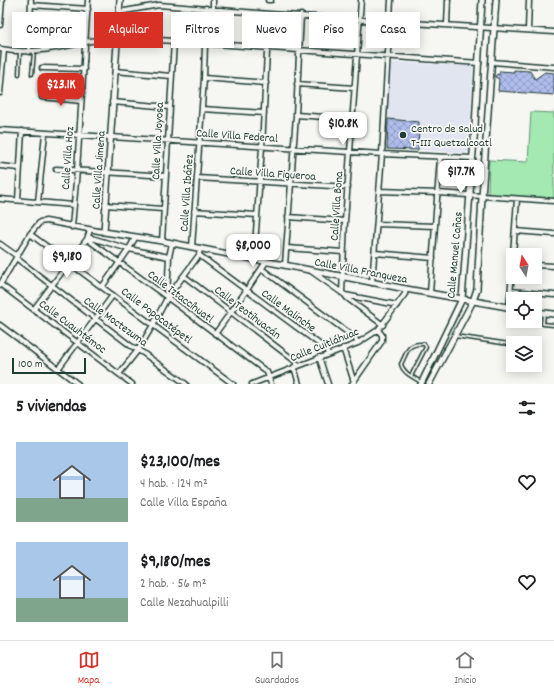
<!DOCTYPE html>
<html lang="es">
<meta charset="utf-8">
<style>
:root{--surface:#fff;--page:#f2f2f2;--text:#202124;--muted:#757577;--line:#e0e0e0;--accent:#d93025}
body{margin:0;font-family:Dekko,sans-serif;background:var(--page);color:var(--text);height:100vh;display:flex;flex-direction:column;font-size:15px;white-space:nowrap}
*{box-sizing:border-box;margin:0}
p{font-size:13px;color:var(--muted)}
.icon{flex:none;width:22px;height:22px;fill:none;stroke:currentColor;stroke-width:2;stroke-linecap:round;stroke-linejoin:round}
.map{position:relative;height:384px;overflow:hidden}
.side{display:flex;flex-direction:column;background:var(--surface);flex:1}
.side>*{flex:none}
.top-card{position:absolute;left:12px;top:12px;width:530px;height:36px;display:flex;gap:8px}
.needle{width:26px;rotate:349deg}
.tools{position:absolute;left:506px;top:248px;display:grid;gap:8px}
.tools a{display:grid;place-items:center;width:36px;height:36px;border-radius:0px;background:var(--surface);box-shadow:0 2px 10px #0003;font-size:20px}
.scale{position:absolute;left:12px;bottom:10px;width:74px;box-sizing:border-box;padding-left:4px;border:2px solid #1f3d34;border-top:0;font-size:11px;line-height:14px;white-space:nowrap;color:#1f3d34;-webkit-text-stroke:3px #f6f6f2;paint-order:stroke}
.price{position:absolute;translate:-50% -34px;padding:0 9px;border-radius:8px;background:#fff;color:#222;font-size:13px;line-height:26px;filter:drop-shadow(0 1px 2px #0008)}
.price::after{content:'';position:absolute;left:50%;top:24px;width:12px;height:9px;margin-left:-6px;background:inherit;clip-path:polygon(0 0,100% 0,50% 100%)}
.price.current{background:var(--accent);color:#fff}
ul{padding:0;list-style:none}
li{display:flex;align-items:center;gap:12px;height:100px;padding:0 16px}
li span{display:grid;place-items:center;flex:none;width:112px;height:80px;border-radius:0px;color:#555}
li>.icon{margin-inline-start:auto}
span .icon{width:48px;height:48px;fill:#fffc;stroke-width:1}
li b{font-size:17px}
h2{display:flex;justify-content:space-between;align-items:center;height:48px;padding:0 16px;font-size:17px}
.chip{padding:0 14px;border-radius:0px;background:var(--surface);box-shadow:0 2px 10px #0003;font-size:14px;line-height:36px}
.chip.current{background:var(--accent);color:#fff}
.tab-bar{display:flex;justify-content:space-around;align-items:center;height:56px;border-top:1px solid var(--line);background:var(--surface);font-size:11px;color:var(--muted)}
.tab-bar a{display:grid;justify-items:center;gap:2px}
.tab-bar .current{color:var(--accent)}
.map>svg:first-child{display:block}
</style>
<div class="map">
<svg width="554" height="384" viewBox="0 0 554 384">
<defs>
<pattern id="building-cross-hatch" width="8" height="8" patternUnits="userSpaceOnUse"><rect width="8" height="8" fill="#b0bcec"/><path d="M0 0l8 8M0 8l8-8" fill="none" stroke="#8f9ac0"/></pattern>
</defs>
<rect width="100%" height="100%" fill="#f6f6f2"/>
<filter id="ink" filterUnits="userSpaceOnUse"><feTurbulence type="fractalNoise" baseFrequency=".025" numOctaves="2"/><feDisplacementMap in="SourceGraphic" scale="8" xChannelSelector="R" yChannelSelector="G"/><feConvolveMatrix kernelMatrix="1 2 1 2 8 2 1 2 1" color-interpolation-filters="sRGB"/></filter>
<g filter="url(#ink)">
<path fill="#e1e5f0" d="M391 62 473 66 469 153 418 150 419 122 388 119Z"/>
<path fill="#a4e8b2" stroke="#629273" d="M531 112 554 113V198L488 195 489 160 528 162Z"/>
<path fill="url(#building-cross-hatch)" stroke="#1f3d34" d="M514 70 530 71 535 79 545 72 554 73V95L498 91 499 79 495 77 497 74 499 75 500 71 514 72Z
M388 119 419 122 418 150 387 149Z"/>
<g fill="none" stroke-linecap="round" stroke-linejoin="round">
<g stroke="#1f3d34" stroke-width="5">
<path id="service" d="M19 74 20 52
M32 74 34 52
M544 314 543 324 554 325
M455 336 509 344
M411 376 426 347 424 344C407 343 408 351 401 364 403 373 413 377 421 382"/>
</g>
<g stroke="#1f3d34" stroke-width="7">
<path id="minor" d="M268 0H271
M31 5 88 9
M213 9V0
M119 12 159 5 269 14 554 32
M447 24 448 0
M0 25 2 0
M528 30 529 0
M0 49C41 57 77 41 117 37L479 63
M29 52 31 0
M492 62 554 67
M42 68 84 69
M115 71 171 76
M204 78 266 83
M297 84 354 88
M0 93 4 50
M42 97 81 101
M112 102 169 107
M202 109 264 113
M296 115 352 119
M0 130 382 154 472 158
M0 166 19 168
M56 169 166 176
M197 178 348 187
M380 191 438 193 554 201
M0 199 74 205
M18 200 22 131
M38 202 45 133
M105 205 163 209
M194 211 257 215
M288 217 345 221
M377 224 435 226
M72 227 77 170 88 0
M90 230 87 239 160 292 267 372 271 384
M515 231 554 234
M30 234 233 384
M88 237 129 249 169 257
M162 241 174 41
M0 244 17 256
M192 247 204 78 206 8
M287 248 343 252
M375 253 433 258
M199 255 326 349 328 354
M513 255 517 199
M16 258 131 346 143 353 186 384
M254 260 262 147 269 14
M285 265 296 115 301 15
M535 265 554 266
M262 269 355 338 358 343
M311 271 345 295 347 298 383 325
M184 276 295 361 298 366
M372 283 382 154 391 0
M0 284 132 384
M0 285 30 234 40 222 46 221 104 232
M102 287 129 249 135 238
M511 291 554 295
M342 293 345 221 361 0
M430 293 440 158
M345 295 397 305
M167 297 169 257 172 243
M509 308 513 260
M34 309 87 239
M0 325 78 384
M215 334 246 291 266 262
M343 348 354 382
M319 357 328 384
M294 367 299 384
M58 369 113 295
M119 374 138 350 153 325 167 298 199 255 200 248
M252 384 358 343 378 330 405 294 406 289
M352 384 382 341V335L378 330"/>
</g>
<g stroke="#1f3d34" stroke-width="8">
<path id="tertiary" d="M120 0 104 232 162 241 406 289 513 308
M535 312 554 314
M421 384 462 299 475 126 482 0
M429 384 473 301 477 289 482 197 496 0"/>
</g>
<use href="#service" stroke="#f6f6f2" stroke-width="2"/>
<use href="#minor" stroke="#f6f6f2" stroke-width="4"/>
<use href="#tertiary" stroke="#f6f6f2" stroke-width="5"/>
</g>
</g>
<circle fill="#1f3d34" stroke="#f6f6f2" stroke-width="1.5" cx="403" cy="135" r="4"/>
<g text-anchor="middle" stroke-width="3.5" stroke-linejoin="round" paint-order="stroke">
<g font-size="12" fill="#1f3d34" stroke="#f6f6f2" text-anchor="start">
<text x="411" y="132">Centro de Salud<tspan x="411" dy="14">T-III Quetzalcoatl</tspan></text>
</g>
<g font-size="12" fill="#1f3d34" stroke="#f6f6f2">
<text transform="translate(237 135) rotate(4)" y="4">Calle Villa Federal</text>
<text transform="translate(157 141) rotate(-87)" y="4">Calle Villa Joyosa</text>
<text transform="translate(67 158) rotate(-86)" y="4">Calle Villa Hoz</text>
<text transform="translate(98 170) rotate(-86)" y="4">Calle Villa Jimena</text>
<text transform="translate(273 173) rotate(4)" y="4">Calle Villa Figueroa</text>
<text transform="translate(186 193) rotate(-86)" y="4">Calle Villa Ibáñez</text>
<text transform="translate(336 206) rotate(-86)" y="4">Calle Villa Bona</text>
<text transform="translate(454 255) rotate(-85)" y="4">Calle Manuel Cañas</text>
<text transform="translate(361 270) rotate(11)" y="4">Calle Villa Franqueza</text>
<text transform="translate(181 296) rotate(37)" y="4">Calle Iztaccíhuatl</text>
<text transform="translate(289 310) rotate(36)" y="4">Calle Malinche</text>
<text transform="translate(248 312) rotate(37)" y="4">Calle Teotihuacán</text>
<text transform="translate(157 315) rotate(37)" y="4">Calle Popocatépetl</text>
<text transform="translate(116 321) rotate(36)" y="4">Calle Moctezuma</text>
<text transform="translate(73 326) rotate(37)" y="4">Calle Cuauhtémoc</text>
<text transform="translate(324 344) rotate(-22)" y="4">Calle Cuitláhuac</text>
</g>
</g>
</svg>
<div class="tools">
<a><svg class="needle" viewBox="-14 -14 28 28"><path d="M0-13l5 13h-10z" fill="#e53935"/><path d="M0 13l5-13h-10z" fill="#757577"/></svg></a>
<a><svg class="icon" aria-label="locate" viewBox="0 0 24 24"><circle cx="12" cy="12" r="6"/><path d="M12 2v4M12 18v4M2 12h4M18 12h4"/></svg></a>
<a><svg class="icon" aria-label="layers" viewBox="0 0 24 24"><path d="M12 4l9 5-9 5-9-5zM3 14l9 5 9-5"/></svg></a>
</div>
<div class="scale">100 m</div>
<b class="price current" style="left:61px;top:107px">$23.1K</b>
<b class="price" style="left:343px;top:146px">$10.8K</b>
<b class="price" style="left:461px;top:194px">$17.7K</b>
<b class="price" style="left:253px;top:268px">$8,000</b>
<b class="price" style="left:67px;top:279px">$9,180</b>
<div class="top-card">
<a class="chip">Comprar</a>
<a class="chip current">Alquilar</a>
<a class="chip">Filtros</a>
<a class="chip">Nuevo</a>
<a class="chip">Piso</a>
<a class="chip">Casa</a>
</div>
</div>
<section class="side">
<h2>5 viviendas<svg class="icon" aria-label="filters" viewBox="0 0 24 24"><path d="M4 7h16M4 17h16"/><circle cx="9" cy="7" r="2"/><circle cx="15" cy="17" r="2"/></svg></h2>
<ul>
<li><span style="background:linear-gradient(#a9c7e8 70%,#7fa58c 0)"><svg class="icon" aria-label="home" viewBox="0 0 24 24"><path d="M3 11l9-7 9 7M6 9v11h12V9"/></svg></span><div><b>$23,100/mes</b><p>4 hab. · 124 m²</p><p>Calle Villa España</p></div><svg class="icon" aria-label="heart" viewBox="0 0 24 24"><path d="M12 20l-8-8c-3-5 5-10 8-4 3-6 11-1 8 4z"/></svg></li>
<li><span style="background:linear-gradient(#a9c7e8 70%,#7fa58c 0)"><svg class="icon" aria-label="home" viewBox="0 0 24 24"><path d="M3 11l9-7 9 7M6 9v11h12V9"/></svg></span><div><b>$9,180/mes</b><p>2 hab. · 56 m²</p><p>Calle Nezahualpilli</p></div><svg class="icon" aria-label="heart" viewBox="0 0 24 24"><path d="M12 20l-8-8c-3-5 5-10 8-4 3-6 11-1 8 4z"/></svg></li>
</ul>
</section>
<nav class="tab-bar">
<a class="current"><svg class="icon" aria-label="map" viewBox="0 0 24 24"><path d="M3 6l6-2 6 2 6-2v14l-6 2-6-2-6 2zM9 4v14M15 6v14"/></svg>Mapa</a>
<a><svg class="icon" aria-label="saved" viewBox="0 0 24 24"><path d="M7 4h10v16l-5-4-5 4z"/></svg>Guardados</a>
<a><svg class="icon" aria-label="home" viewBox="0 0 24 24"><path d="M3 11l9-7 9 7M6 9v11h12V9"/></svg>Inicio</a>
</nav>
